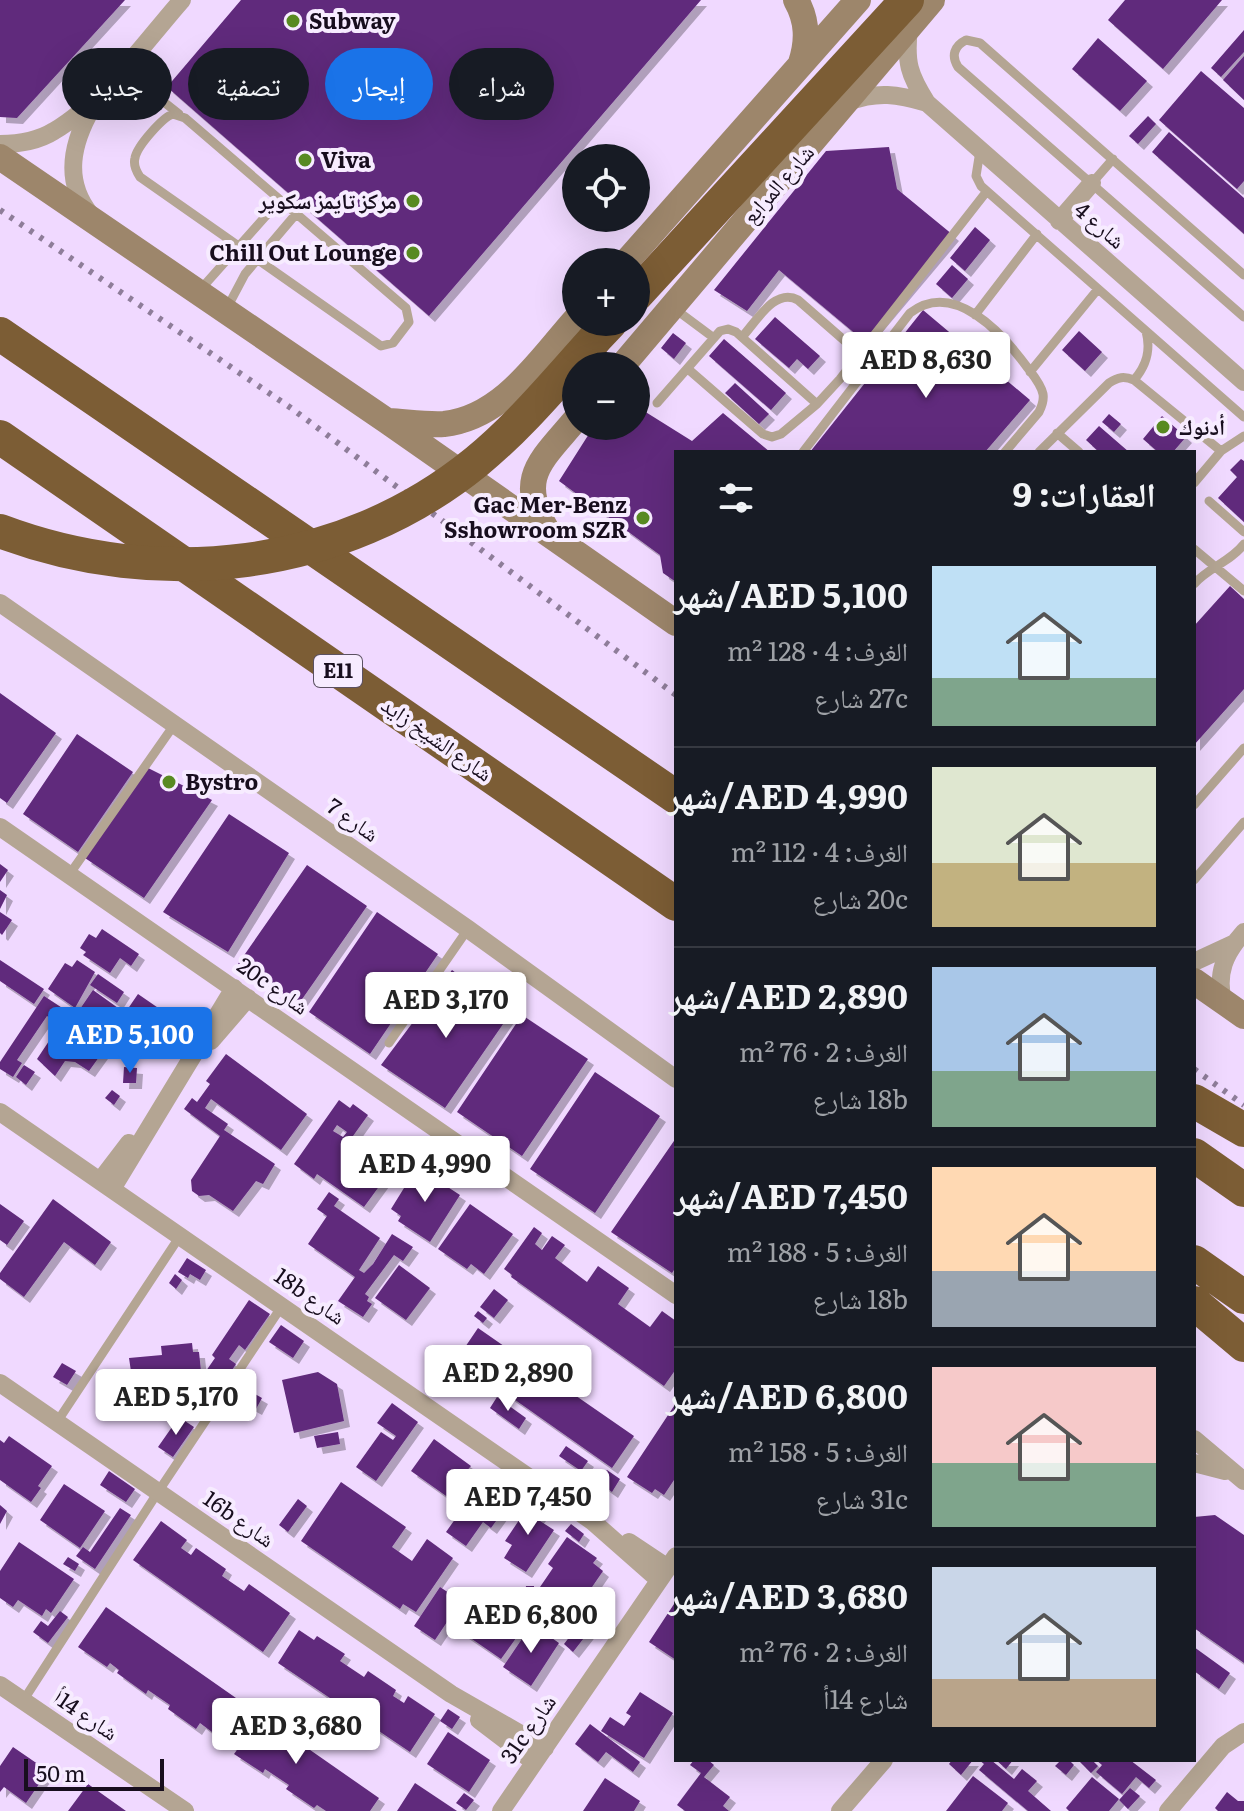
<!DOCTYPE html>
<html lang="ar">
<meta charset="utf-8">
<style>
:root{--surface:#171b24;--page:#242831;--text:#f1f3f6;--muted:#9ea1a6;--line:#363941;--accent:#1a73e8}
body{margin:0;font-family:Literata,"Noto Naskh Arabic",serif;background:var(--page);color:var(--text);direction:rtl;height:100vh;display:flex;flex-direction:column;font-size:30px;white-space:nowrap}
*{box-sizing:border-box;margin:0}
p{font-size:26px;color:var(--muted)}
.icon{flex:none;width:44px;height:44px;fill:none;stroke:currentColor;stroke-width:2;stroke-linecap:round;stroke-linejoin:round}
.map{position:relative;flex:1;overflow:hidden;direction:ltr}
.drawer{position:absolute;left:674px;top:450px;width:522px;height:1312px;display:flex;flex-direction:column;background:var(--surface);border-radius:0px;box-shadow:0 8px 32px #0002;direction:rtl}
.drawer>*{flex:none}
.guide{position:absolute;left:24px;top:48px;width:530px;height:72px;direction:rtl;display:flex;gap:16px}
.fabs{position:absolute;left:562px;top:144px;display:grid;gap:16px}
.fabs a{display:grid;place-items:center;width:88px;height:88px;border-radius:50%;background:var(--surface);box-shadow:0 8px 32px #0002;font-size:40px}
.scale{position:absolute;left:24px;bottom:20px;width:140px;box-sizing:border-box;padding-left:8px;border:4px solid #180e1e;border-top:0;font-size:22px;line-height:28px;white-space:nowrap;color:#180e1e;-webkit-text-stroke:6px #f7ecff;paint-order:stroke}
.price{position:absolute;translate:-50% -68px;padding:0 18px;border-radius:8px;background:#fff;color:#222;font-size:26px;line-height:52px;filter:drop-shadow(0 2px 4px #0008)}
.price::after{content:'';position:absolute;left:50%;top:48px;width:24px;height:18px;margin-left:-12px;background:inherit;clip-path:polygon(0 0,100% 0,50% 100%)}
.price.active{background:var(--accent);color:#fff}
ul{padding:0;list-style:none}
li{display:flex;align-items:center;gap:24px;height:200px;padding:0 40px}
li+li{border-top:2px solid var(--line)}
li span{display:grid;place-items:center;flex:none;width:224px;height:160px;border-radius:0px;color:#555}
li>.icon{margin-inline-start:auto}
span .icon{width:96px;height:96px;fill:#fffc;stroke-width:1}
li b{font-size:34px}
h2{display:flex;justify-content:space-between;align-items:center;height:96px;padding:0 40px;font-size:34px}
.pill{padding:0 28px;border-radius:36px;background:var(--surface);box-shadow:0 8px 32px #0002;font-size:28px;line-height:72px}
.pill.active{background:var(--accent);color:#fff}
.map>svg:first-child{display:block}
</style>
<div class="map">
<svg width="1244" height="1811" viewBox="0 0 1244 1811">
<defs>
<filter id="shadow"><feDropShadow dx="6" dy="6" stdDeviation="0" flood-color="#0004"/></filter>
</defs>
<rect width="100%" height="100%" fill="#f0d9ff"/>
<path fill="#602a7b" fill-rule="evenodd" filter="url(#shadow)" d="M0 0H125L17 118 0 117Z
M241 0H701L429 316 167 87Z
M1125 0H1222L1163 69 1108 20Z
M1244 30V52L1221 77 1211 68Z
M1098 38 1147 81 1120 111 1072 69Z
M1244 56V100L1223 80Z
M1201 71 1244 108V181L1237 189 1159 120Z
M1148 116 1156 124 1138 144 1129 136Z
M1169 132 1244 198V234L1152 152Z
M889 147 897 189 953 235 864 341 779 270 747 311 714 290 826 151Z
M975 227 990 240 965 271 950 258Z
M952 265 968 279 952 298 936 284Z
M923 310 1030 400 985 452H810Z
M775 317 820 356 808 369 797 359 789 368 755 339Z
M1079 331 1102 352 1085 371 1062 350Z
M673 333 686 343 674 359 661 348Z
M724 339 786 393 771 410 709 356Z
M735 383 769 414 759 424 725 393Z
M636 406 692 441 723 413 770 452H676V582L663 573 660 555 559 481 594 426H636Z
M1109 414 1121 424 1114 432 1102 422Z
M1162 416 1186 437 1173 452H1158L1143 439Z
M1099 426 1129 452H1099L1086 440Z
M1241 459 1244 461V522L1218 498 1237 477 1230 470Z
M1230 586 1244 599V689L1194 745V626Z
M0 693 56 733 7 803 0 798Z
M77 734 133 772 78 852 23 814Z
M148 768 212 800 144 898 85 858Z
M229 814 289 853 228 952 163 912Z
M0 864 8 870 0 882Z
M307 865 367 906 298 1005 238 964Z
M0 890 7 895 0 909Z
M0 912 12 920 2 935 0 933Z
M377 912 438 954 370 1054 309 1012Z
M102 929 139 954 131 966 120 958 110 973 83 955 86 952 80 948 89 934 96 938Z
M0 960 44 989 34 1004 0 981Z
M77 960 95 972 75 1008 48 989 65 963 72 967Z
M452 970 510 1014 445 1108 381 1065Z
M98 974 124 992 117 1003 90 985Z
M93 990 125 1013 138 994 167 1014 140 1052 80 1009Z
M44 996 70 1013 65 1028 47 1016 17 1060 22 1063 13 1077 0 1069V1062Z
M522 1015 588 1059 522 1156 457 1112Z
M168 1017 180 1026 170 1040 158 1032Z
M80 1026 107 1046 89 1071 75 1062 65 1061 55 1076 37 1059 51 1038 72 1037Z
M156 1041 163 1046 158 1052 151 1047Z
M226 1054 307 1114 281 1150 211 1099 205 1108 228 1124 224 1130 275 1164 263 1184 256 1181 233 1211 209 1195 199 1196 192 1191 191 1180 220 1136 184 1109 192 1098 197 1102 210 1084 206 1081Z
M24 1065 35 1072 26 1085 16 1077Z
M124 1067 137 1068 136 1083H123Z
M595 1072 660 1116 595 1213 530 1169Z
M112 1090 120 1096 114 1105 105 1098Z
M339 1100 350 1108 353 1104 368 1115 353 1136 368 1148 373 1141 384 1149 380 1156 394 1166 364 1207 317 1174 314 1179 294 1164ZM337 1125 347 1132 343 1137 333 1131Z
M676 1138V1267L672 1273 611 1232Z
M417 1167 460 1195 430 1242 398 1221 401 1216 391 1209Z
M329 1192 339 1199 334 1206 380 1238 359 1270 364 1273 373 1264 392 1234 413 1247 403 1261 394 1255 365 1294 369 1297 367 1301 372 1304 363 1317 338 1301 355 1277 308 1244 327 1216 317 1209Z
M53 1199 111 1242 95 1265 64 1242 24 1297 0 1279V1273Z
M0 1204 24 1221 7 1245 0 1240Z
M470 1204 513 1234 484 1274 471 1264 467 1269 438 1249Z
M534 1227 542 1233 535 1244 542 1250 552 1236 565 1245 555 1258 587 1282 598 1266 629 1288 618 1304 650 1327 662 1311 676 1321V1369L664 1386 511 1277 512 1275 504 1269Z
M187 1258 206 1270 200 1280 190 1274 188 1278 178 1272Z
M399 1265 430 1288 406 1320 375 1298Z
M175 1274 182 1280 176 1289 169 1283Z
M494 1289 508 1300 494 1318 480 1307Z
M249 1300 270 1314 245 1350 239 1345 229 1359 236 1364 221 1387 211 1380 214 1376 206 1371 215 1358 212 1355Z
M478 1311 487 1318 483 1323 474 1316Z
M281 1325 304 1341 293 1358 269 1342Z
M478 1328 634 1436 612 1468 457 1359Z
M192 1343 193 1352H199L204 1400 190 1401 191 1408 179 1409V1403L160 1405 157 1383 133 1385 129 1358 162 1355 161 1346Z
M62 1363 76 1371 67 1385 53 1377Z
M450 1364 464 1375 456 1385 442 1374Z
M318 1372 337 1384 344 1421 294 1433 282 1380Z
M239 1385 262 1398 256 1409 233 1396Z
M497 1397 526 1418 519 1429 490 1408Z
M392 1403 418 1422 376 1481 356 1467 381 1432 393 1440 396 1436 377 1423Z
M676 1403V1477L664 1495 655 1489 652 1493 627 1477Z
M179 1417 194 1427 173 1457 158 1447Z
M338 1432 340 1444 317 1448 314 1436Z
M9 1436 52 1466 38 1486 41 1488 31 1502 0 1480V1440L4 1443Z
M434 1439 471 1466 464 1474 475 1482 484 1469 517 1492 491 1528 483 1522 466 1546 446 1532 463 1508 411 1471Z
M566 1446 588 1461 581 1471 559 1456Z
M607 1470 620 1479 612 1492 598 1482Z
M109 1471 135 1489 126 1502 100 1485Z
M341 1482 406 1527 392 1547 412 1561 427 1539 453 1558 416 1612 403 1604 400 1609 301 1541Z
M64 1484 105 1511 80 1548 40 1520Z
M534 1498 546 1507 537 1519 554 1530 526 1572 504 1558 512 1545 505 1541Z
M298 1499 307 1506 288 1532 279 1525Z
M0 1505 7 1511 0 1524Z
M120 1508 131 1515 95 1569 76 1556 83 1547 90 1552Z
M1215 1515 1244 1535V1663L1194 1628V1517Z
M161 1521 187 1540 181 1548 191 1555 196 1548 226 1569 222 1576 244 1591 249 1584 290 1613 263 1652 133 1560Z
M571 1524 584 1534 579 1542 565 1531Z
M567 1537 597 1558 593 1563 603 1571 590 1590 596 1595 577 1621 547 1600 551 1595 540 1587 553 1568 548 1564Z
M19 1542 74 1579 51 1613 46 1609 42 1616 18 1600 13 1607 0 1598V1571Z
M68 1557 79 1564 75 1571 63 1564Z
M526 1586H534V1594H525Z
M440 1587 461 1601 435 1640 414 1626Z
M476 1593 524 1627 501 1659 453 1626Z
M676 1601V1660L649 1642Z
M106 1607 236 1698 212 1732 200 1723 196 1729 168 1709 170 1705 148 1690 146 1694 117 1673 119 1670 110 1663 107 1667 78 1647Z
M60 1611 68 1617 48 1643 33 1632 41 1621 48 1626Z
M584 1618 594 1625 573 1652 564 1644Z
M532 1624 559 1643 531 1686 503 1667Z
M299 1630 314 1640 317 1636 345 1654 340 1661 364 1677 368 1671 396 1690 393 1696 404 1703 408 1696 435 1714 410 1752 278 1663Z
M1194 1647 1230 1673 1219 1689 1194 1671Z
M640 1692 673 1713 644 1758 601 1731 610 1717 624 1726 631 1716 626 1713Z
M247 1706 379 1798 370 1811H326L317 1805 314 1808 286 1789 289 1785 265 1769 263 1773 234 1754 237 1750 224 1740Z
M448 1709 460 1717 452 1729 440 1721Z
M590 1724 640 1762 633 1772 606 1752 598 1762 575 1744Z
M448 1732 490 1760 469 1792 427 1764Z
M13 1747 48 1771 26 1803 4 1787 0 1792V1766Z
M694 1760H708L714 1765 704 1777 730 1797 723 1806 729 1811H685L677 1805 701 1773 690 1765Z
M952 1760H973L961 1775 949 1764Z
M979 1760H991L1014 1779 1022 1769 1037 1781 1028 1791 1051 1811H1028L979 1770 984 1764Z
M996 1760H1013L1006 1769Z
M1061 1760H1069L1074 1765 1066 1775 1055 1766Z
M1082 1760H1092L1098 1766 1091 1773 1080 1762Z
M1096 1760H1130L1156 1780 1149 1788 1136 1777 1122 1794 1096 1772 1102 1765Z
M973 1776 1008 1803 1002 1811H946Z
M1092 1777 1119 1799 1109 1811H1069L1066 1808Z
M605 1778 640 1801 634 1811H583Z
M415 1783 457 1811H397Z
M88 1784 126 1811H68Z
M1130 1788 1140 1796 1128 1809 1119 1800Z
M1227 1792 1238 1801H1244V1811H1218L1215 1808Z
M464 1793 474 1800 466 1810 456 1803Z"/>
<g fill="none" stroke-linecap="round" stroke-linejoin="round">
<path stroke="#b4a593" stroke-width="9" d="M122 69 179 114
M173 114 185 118 406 308 409 322 393 343 381 346 140 177C136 171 133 165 135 158 137 146 163 117 173 114Z
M980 151 976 176 981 186 1244 417
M1092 183 1113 159
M1244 275 980 43 966 40C954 46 951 56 958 67L1244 317
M200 290 280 200
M227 308 245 274 296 214
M675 309 714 338
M975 315 1037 234
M742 337C756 322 775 287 798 300L861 355
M688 369 763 434 772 437 781 434 817 404 840 379 987 191
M1030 372 1098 289
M1134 380C1147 365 1151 350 1146 331
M657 403 720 331 728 329 736 332 817 404
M1057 433 1079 452
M803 452 910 313C954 279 1003 334 1027 367 1033 375 1041 384 1043 394 1044 400 1042 406 1039 412L1005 452
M1039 452 1109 383C1118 377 1124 376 1134 380L1221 451
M1194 483 1221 451 1244 436
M1209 501 1244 532
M1194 549 1244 591
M1194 584C1209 567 1230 562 1244 544
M1194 805 1244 748
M69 875 174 725
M1194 880 1244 822
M389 1043 468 929
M57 1422 180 1236
M23 1701 158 1492 282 1306"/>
<path stroke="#b4a593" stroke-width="18" d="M909 28C905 62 909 75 927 103L1244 382
M848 102C877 91 898 94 927 103
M0 144C19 144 38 141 54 131 103 102 145 42 182 0
M90 214C63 180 72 143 92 108
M1059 221 1092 183
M0 603 468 929 676 1079
M0 827 676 1295
M1194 962 1235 943
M1223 1002C1216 973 1225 953 1244 932
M211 1041 248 998
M0 1112 592 1521 659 1580
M100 1181 129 1143
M112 1189 234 988
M0 1383 451 1694 545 1748
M1194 1439 1244 1481
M1194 1463 1225 1471
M629 1542 668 1568
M0 1685 185 1811
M479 1720 534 1762
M501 1811 676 1556
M840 1811 884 1760
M1168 1811 1223 1746 1244 1732"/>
<path stroke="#9d866b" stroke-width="26" d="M796 0C808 21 808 41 801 63
M0 157 387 421 676 623
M626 262 858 0
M622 366 932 0
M389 421C407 422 426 425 444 424 503 418 540 359 576 319
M549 534C515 478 540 462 576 419
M1194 981 1244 1016"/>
<path stroke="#7c5d35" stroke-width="34" d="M636 295 907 0
M0 334 676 797
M594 340 611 322
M0 437 676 904
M1194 1101 1244 1130
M1194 1155 1244 1190
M1194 1262 1244 1297
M1194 1303 1244 1345"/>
<path stroke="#8e7d99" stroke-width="6" stroke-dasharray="4 8" stroke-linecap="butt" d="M0 210 291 408 676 695
M1194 1069 1244 1105"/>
<path stroke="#7c5d35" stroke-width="34" d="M0 531C159 591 342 571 476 462 520 426 556 382 594 340"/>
</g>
<g fill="#588a21" stroke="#f7ecff" stroke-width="3">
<circle cx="293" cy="21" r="8"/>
<circle cx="305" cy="160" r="8"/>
<circle cx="413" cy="201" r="8"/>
<circle cx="413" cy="253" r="8"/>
<circle cx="1163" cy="427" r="8"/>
<circle cx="643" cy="518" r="8"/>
<circle cx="169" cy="782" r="8"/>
</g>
<g text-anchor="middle" stroke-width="8" stroke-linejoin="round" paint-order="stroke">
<rect fill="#f7ecff" stroke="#5b5162" stroke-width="2" x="314" y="655" width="48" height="32" rx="6"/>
<g font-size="20" font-weight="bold" fill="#180e1e">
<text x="338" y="678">E11</text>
</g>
<g font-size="22" font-weight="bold" fill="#180e1e" stroke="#f7ecff" text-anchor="start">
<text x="309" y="29">Subway</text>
<text x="321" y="168">Viva</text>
<text x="397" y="209" text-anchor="end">مركز تايمز سكوير</text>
<text x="397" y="261" text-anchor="end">Chill Out Lounge</text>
<text x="1179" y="435">أدنوك</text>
<text x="627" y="513" text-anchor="end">Gac Mer-Benz<tspan x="627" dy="25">Sshowroom SZR</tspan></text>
<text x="185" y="790">Bystro</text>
</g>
<g font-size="22" fill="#180e1e" stroke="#f7ecff">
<text transform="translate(778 184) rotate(-49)" y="8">شارع المرابع</text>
<text transform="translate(1100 225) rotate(41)" y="8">شارع 4</text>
<text transform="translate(437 739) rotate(35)" y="8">شارع الشيخ زايد</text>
<text transform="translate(353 820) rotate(35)" y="8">شارع 7</text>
<text transform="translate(273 986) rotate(35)" y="8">20c شارع</text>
<text transform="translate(310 1296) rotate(35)" y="8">18b شارع</text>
<text transform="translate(239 1519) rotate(35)" y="8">16b شارع</text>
<text transform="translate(86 1715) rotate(34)" y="8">شارع 14أ</text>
<text transform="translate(528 1729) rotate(-55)" y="8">31c شارع</text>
</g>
</g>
</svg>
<div class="fabs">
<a><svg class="icon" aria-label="locate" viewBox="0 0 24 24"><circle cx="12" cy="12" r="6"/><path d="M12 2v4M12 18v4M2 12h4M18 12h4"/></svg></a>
<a>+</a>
<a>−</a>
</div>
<div class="scale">50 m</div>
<b class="price" style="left:926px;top:400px">AED 8,630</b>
<b class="price" style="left:446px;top:1040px">AED 3,170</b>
<b class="price active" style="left:130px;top:1075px">AED 5,100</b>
<b class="price" style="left:425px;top:1204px">AED 4,990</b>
<b class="price" style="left:508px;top:1413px">AED 2,890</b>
<b class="price" style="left:176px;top:1437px">AED 5,170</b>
<b class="price" style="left:528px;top:1537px">AED 7,450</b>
<b class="price" style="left:531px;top:1655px">AED 6,800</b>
<b class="price" style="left:296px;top:1766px">AED 3,680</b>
<div class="guide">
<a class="pill">شراء</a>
<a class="pill active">إيجار</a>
<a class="pill">تصفية</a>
<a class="pill">جديد</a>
</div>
<section class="drawer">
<h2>العقارات: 9<svg class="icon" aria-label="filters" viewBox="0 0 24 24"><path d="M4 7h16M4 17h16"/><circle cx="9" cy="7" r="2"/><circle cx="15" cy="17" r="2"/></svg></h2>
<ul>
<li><span style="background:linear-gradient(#bfe0f5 70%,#7fa58c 0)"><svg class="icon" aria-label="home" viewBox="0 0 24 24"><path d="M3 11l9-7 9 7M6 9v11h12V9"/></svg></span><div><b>AED 5,100/شهر</b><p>الغرف: 4 · 128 m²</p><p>27c شارع</p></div></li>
<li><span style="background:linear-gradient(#dfe7d0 60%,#c2b280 0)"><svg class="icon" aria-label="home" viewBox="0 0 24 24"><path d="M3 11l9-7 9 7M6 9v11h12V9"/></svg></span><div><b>AED 4,990/شهر</b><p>الغرف: 4 · 112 m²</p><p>20c شارع</p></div></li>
<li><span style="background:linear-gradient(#a9c7e8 65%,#7fa58c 0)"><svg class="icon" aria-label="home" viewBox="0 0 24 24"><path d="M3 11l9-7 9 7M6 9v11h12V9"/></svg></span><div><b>AED 2,890/شهر</b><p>الغرف: 2 · 76 m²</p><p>18b شارع</p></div></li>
<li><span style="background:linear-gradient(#ffd9b3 65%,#9aa5b1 0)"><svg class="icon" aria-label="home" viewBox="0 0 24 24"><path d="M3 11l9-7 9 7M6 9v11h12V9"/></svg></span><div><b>AED 7,450/شهر</b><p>الغرف: 5 · 188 m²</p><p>18b شارع</p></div></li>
<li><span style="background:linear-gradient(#f6c9c9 60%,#7fa58c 0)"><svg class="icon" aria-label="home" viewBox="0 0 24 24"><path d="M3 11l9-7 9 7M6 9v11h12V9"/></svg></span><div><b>AED 6,800/شهر</b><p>الغرف: 5 · 158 m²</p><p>31c شارع</p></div></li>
<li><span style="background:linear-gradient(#c9d6e8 70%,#b9a48a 0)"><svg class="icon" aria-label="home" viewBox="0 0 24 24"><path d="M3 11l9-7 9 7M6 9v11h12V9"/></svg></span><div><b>AED 3,680/شهر</b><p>الغرف: 2 · 76 m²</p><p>شارع 14أ</p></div></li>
</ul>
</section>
</div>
